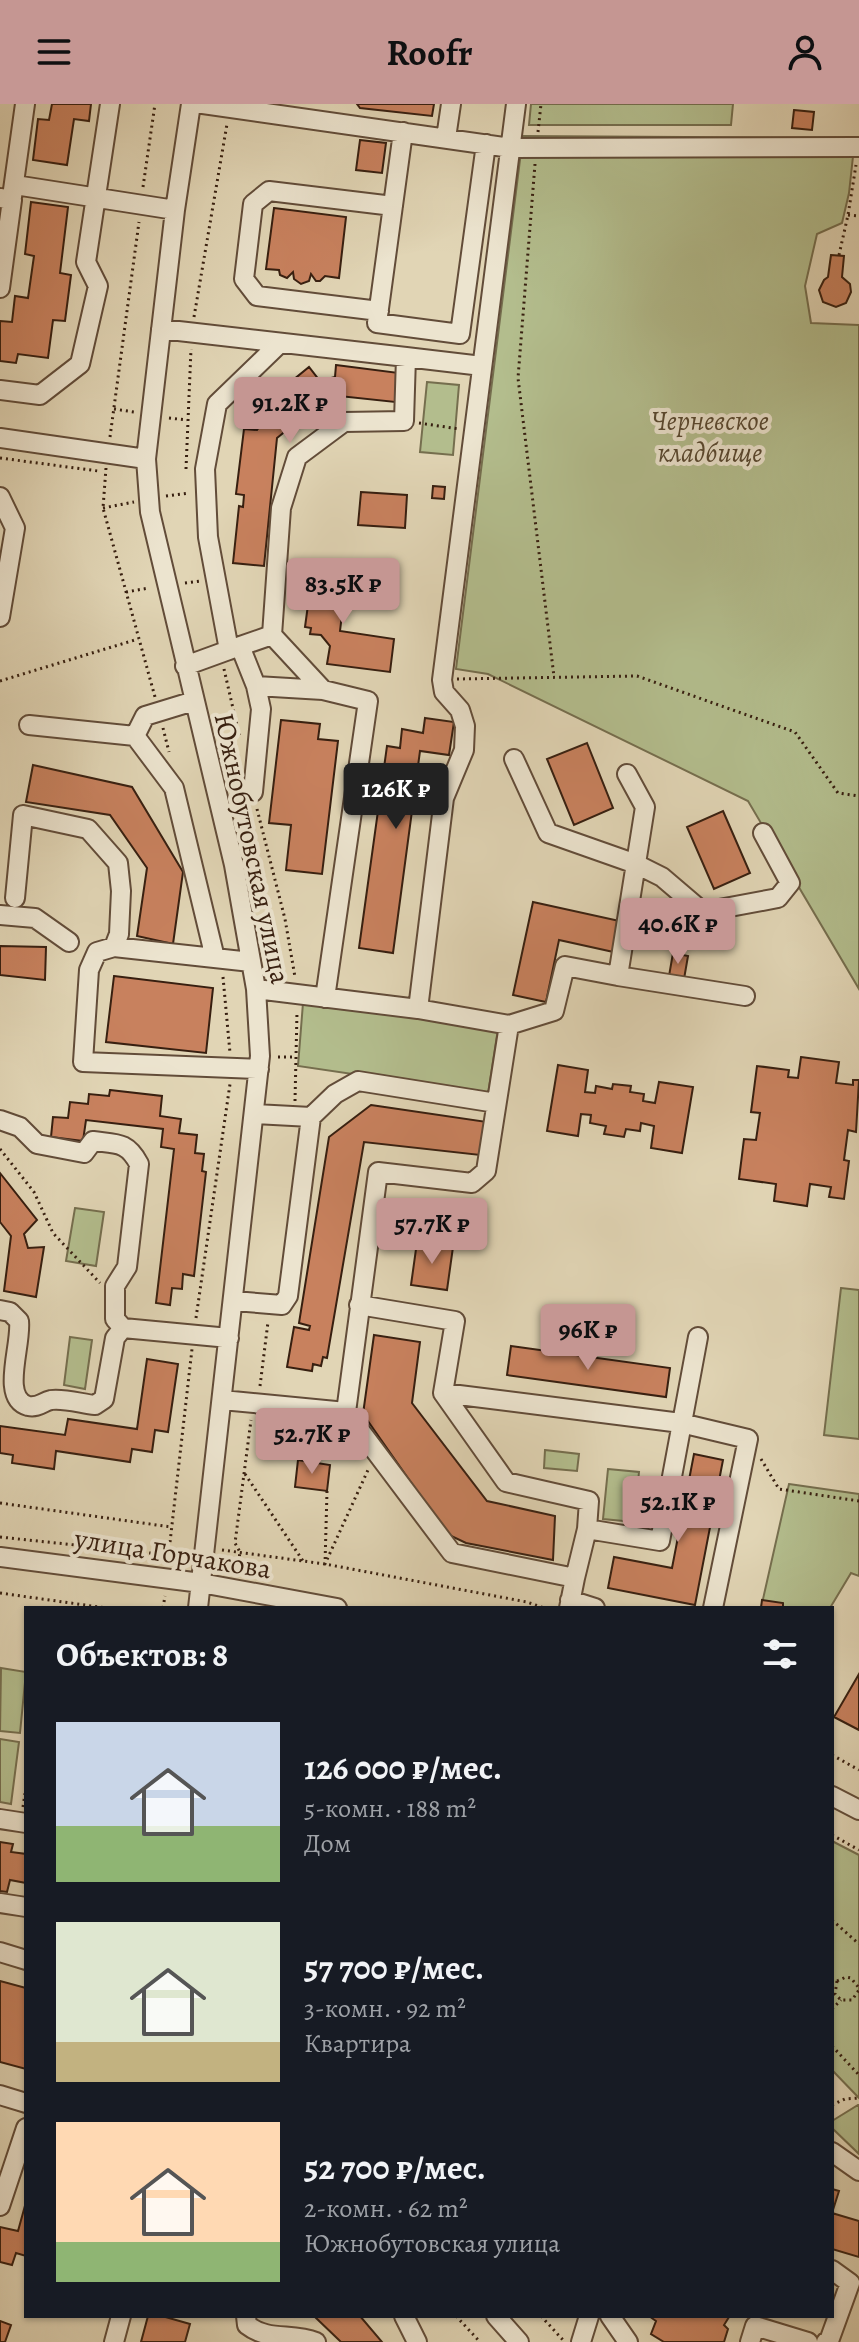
<!DOCTYPE html>
<html lang="ru">
<meta charset="utf-8">
<style>
:root{--surface:#171b24;--page:#242831;--text:#f1f3f6;--muted:#9ea1a6;--accent:#c59692}
body{margin:0;font-family:Alegreya,serif;background:var(--page);color:var(--text);height:100vh;display:flex;flex-direction:column;font-size:30px;white-space:nowrap}
*{box-sizing:border-box;margin:0}
p{font-size:26px;color:var(--muted)}
.icon{flex:none;width:44px;height:44px;fill:none;stroke:currentColor;stroke-width:2;stroke-linecap:round;stroke-linejoin:round}
.map{position:relative;flex:1;overflow:hidden}
.side{position:absolute;left:24px;top:1502px;width:810px;height:712px;display:flex;flex-direction:column;background:var(--surface);border-radius:0px;box-shadow:0 2px 6px #0004}
.side>*{flex:none}
.price{position:absolute;translate:-50% -68px;padding:0 18px;border-radius:8px;background:var(--accent);color:#111;font-size:26px;line-height:52px;filter:drop-shadow(0 2px 4px #0008)}
.price::after{content:'';position:absolute;left:50%;top:48px;width:24px;height:18px;margin-left:-12px;background:inherit;clip-path:polygon(0 0,100% 0,50% 100%)}
.price.on{background:#222;color:#fff}
ul{padding:0;list-style:none}
li{display:flex;align-items:center;gap:24px;height:200px;padding:0 32px}
li span{display:grid;place-items:center;flex:none;width:224px;height:160px;border-radius:0px;color:#555}
li>.icon{margin-inline-start:auto}
span .icon{width:96px;height:96px;fill:#fffc;stroke-width:1}
li b{font-size:34px}
h2{display:flex;justify-content:space-between;align-items:center;height:96px;padding:0 32px;font-size:34px}
header{display:flex;justify-content:space-between;align-items:center;height:104px;padding:0 32px;background:var(--accent);color:#111;font-size:36px;font-weight:700}
.map>svg:first-child{display:block}
</style>
<header><svg class="icon" aria-label="menu" viewBox="0 0 24 24"><path d="M4 6h16M4 12h16M4 18h16"/></svg>Roofr<svg class="icon" aria-label="person" viewBox="0 0 24 24"><circle cx="12" cy="8" r="4"/><path d="M4 21q1-7 8-7t8 7"/></svg></header>
<div class="map">
<svg width="859" height="2238" viewBox="0 0 859 2238">
<rect width="100%" height="100%" fill="#e1d5b5"/>
<filter id="stains"><feTurbulence type="fractalNoise" baseFrequency=".0025" numOctaves="4"/><feColorMatrix values="0 0 0 0 .2 0 0 0 0 .09 0 0 0 0 .02 0 0 0 .5 -.17"/></filter>
<radialGradient id="worn" r=".72"><stop offset=".6" stop-color="#630" stop-opacity="0"/><stop offset="1" stop-color="#630" stop-opacity=".3"/></radialGradient>
<path fill="#b3bd8d" stroke="#756e4e" stroke-width="2" d="M531 0H733L731 21H529Z
M523 32 855 34 849 89 842 119 817 130 805 182 811 219 859 221V885L748 697 488 570 456 565Z
M427 278 459 281 453 351 420 348Z
M303 899 498 925 488 990 298 962Z
M75 1104 104 1108 96 1162 66 1157Z
M841 1184 859 1186V1335L824 1331Z
M70 1233 92 1236 85 1285 64 1281Z
M545 1346 579 1350 577 1367 544 1364Z
M608 1365 639 1368 634 1418 603 1415Z
M789 1380 859 1390V1472L851 1469 830 1504H761Z
M1 1564 26 1568 20 1629 0 1627Z
M0 1635 19 1638 11 1700 0 1698Z
M832 1737 859 1751V1994L832 1966Z
M858 2001H859V2050L832 2024V2017Z"/>
<path fill="#c8815e" stroke="#371f10" stroke-width="2" d="M52 0H91L89 17 74 15 67 61 33 56 38 15 49 16Z
M357 0H434L432 12 360 4Z
M794 6 814 8 812 26 792 24Z
M360 36 386 39 382 69 356 66Z
M31 98 68 103 60 169 71 171 65 217 53 216 48 254 18 250 16 259 0 257V217L12 218 15 192 28 194 34 152 25 150Z
M274 104 346 113 339 174 325 172 320 177H316L311 170 309 177 301 180 294 175 293 168 287 174 280 171 279 166 266 165Z
M831 151 844 152 842 173 850 180 851 188 846 199 836 203 823 198 819 186 824 176 828 173Z
M336 261 399 269 395 298 330 291 277 334 264 462 233 459 239 402 243 403 244 391 236 390 244 325 257 326 267 312 260 303 309 263 320 277 335 273Z
M433 382 445 383 444 395 432 394Z
M361 388 407 391 405 424 358 421Z
M313 464 347 469 340 527 394 535 390 568 327 560 330 542 321 531 310 530 311 524 305 523Z
M425 614 454 618 449 651 420 647 393 849 359 844 387 642 400 644 402 625 423 629Z
M281 616 320 620 318 635 338 637 322 770 286 766 291 721 269 719Z
M587 639 613 704 574 721 547 655Z
M33 661 132 683 183 768 173 840 137 832 147 764 110 711 26 698Z
M723 707 750 769 714 785 687 723Z
M533 798 624 818 618 849 559 836 546 898 513 891Z
M0 842 46 843 45 876 0 871Z
M673 849 688 852 684 875 669 872Z
M114 872 213 884 206 949 106 938Z
M801 953 839 958 836 979 853 981V976H859L856 1028 848 1026 844 1056 849 1057 844 1095 829 1093 831 1083 810 1080 807 1102 774 1097 776 1080 739 1075 744 1035 756 1036 760 1009 751 1008 757 962 789 966 788 973 798 974Z
M558 961 588 966 585 988 595 989 596 982 612 985 613 980 631 982 630 988 644 990 643 997 655 999 659 978 693 983 682 1049 651 1044 654 1022 641 1019 640 1027 626 1025 624 1033 604 1030 606 1022 590 1019 591 1011 581 1010 578 1032 547 1027Z
M110 986 162 992 160 1012 181 1015 179 1029 197 1031 195 1049 204 1050 202 1067 206 1068 194 1172 183 1170 182 1185 172 1184 170 1201 156 1199 174 1045 161 1043 163 1025 86 1016 83 1037 51 1033 53 1013 68 1014 70 998 88 1000 89 990 109 992Z
M371 1001 487 1018 480 1051 364 1038 327 1254 323 1253 321 1262 313 1260 312 1267 287 1263 294 1223 309 1226 310 1222 299 1219 329 1033Z
M0 1069 37 1116 24 1130 28 1144 44 1143 36 1193 4 1187 11 1132 0 1118Z
M454 1115 470 1118 467 1134 451 1131Z
M417 1138 453 1143 447 1186 411 1181Z
M374 1231 420 1238 412 1299 487 1397 555 1412 553 1456 466 1439 447 1430 363 1310Z
M511 1242 670 1264 666 1293 507 1271Z
M147 1255 178 1260 168 1328 155 1326 152 1348 132 1345 130 1358 56 1347 54 1365 12 1359 13 1351 0 1349V1322L65 1331 68 1315 137 1325Z
M694 1350 723 1356 695 1501 608 1484 614 1453 672 1464Z
M298 1356 330 1361 327 1387 295 1383Z
M762 1496 783 1499V1504H761Z
M859 1570V1626L834 1613Z
M0 1738 13 1740 11 1748 26 1750V1779L10 1776 7 1788 0 1787Z
M0 1877 26 1884V1965L0 1958Z
M832 2085 839 2087 832 2109 859 2117V2153L832 2145Z
M26 2098V2152L16 2149 12 2161 0 2158V2123L18 2127Z
M148 2212H162L190 2220 185 2238H141Z
M308 2212H360L382 2238H341L315 2213Z
M649 2212H726L729 2213 724 2221 728 2225 724 2238H664L651 2230 656 2217Z
M0 2217 11 2221 5 2238H0Z"/>
<g fill="none" stroke-linecap="round" stroke-linejoin="round">
<g stroke="#624c39" stroke-width="22">
<path id="minor" d="M191 0 175 106 146 355 150 408 234 761 256 885 260 952 198 1504
M203 0 511 44 859 43
M403 28 377 219 460 230 486 40
M446 34 451 0
M15 81 175 106
M12 93 25 0
M0 94 12 96 0 184
M379 207 257 192 244 175 253 100 269 87 393 102
M161 225 406 253 404 317 344 318 297 353 281 404 272 531 229 546
M406 253 482 262
M0 286 40 291 80 260 98 182 86 158 110 0
M0 334 146 355
M0 393 15 424 0 513
M272 531 323 586 368 597 325 894
M240 542 256 582 323 586
M185 562 229 546 208 433 205 365 217 300 280 239
M29 621 135 632 174 684 215 854
M135 632 145 612 194 597
M514 655 548 729 636 760 662 773 703 808 778 794 790 779 763 729
M253 688 261 605 256 582
M15 794 23 711 88 725 118 759 121 787 119 830 114 843
M0 811 35 814 69 838
M251 858 114 843 97 848 89 866 83 958 259 965
M618 872 745 892
M256 885 418 905 444 694 464 646 465 622 460 606 444 588 442 576 516 0
M418 905 509 921 486 1067 472 1079 378 1068 346 1308 452 1449 575 1474 569 1504
M509 921 554 907 565 862 618 872 645 703 627 670
M311 1013 335 990 358 977 496 999
M0 1016 20 1023 37 1040 84 1049 93 1037C116 1040 127 1037 139 1060L127 1163 115 1182V1215L123 1224
M234 1197 282 1201 288 1192 311 1013 255 1010
M359 1201 455 1217 443 1289 506 1378 589 1397 587 1425 575 1474
M0 1206 10 1208 19 1217C22 1241 0 1294 28 1302 39 1304 42 1298 51 1296 64 1294 83 1300 95 1301L104 1295 115 1234 123 1224 229 1234
M443 1289 681 1319 748 1335 713 1504
M222 1296 346 1308
M587 1425 660 1437 698 1233
M0 1453 201 1479 337 1504
M570 1496 595 1504
M832 1692 859 1706
M0 1715 26 1719
M0 1799 26 1803
M0 1848 26 1856
M0 1991 26 1999
M832 2048 859 2067
M0 2102 26 2024
M246 2212 247 2221C269 2238 291 2228 316 2238
M404 2212 417 2238
M496 2212 519 2238
M610 2212 628 2238
M114 2238 121 2212
M581 2238 589 2212
M750 2238 755 2222 808 2238
M826 2238 829 2237 850 2179 832 2166"/>
</g>
<path stroke="#371f10" stroke-width="3" stroke-dasharray="2 4" stroke-linecap="butt" d="M538 28 541 0
M535 60 518 274 554 573
M143 83 155 0
M848 111 859 112
M839 151 848 111 856 61
M194 213 227 20
M114 305 134 308
M169 314 187 316
M419 319 459 325
M110 333 139 118
M0 354 98 367
M106 364 103 404 155 593
M186 365 191 245
M166 392 189 389
M103 404 134 398
M185 479 201 477
M126 488 149 484
M224 565 240 635
M457 575 637 572 795 628 838 689 859 692
M0 577 138 535
M163 624 169 648
M257 705 285 815 295 873
M223 873 230 949
M278 953H294
M295 997 297 908
M0 1045 34 1088 53 1129 100 1179
M196 1214 230 980
M260 1282 268 1218
M761 1355 779 1385 859 1397
M245 1370 303 1457
M327 1387 325 1460 368 1366
M0 1399 171 1423
M0 1433 169 1451 187 1447
M222 1446 325 1460 527 1498 544 1504
M168 1456 192 1245
M237 1470 240 1448 235 1439 251 1316
M0 1489 106 1504
M163 1504 165 1492
M832 1651 859 1666
M23 1703 26 1683
M832 1731 859 1746
M832 1816 859 1840
M837 1877 835 1890 841 1896H852L859 1886
M837 1877 846 1873 851 1874 859 1884
M832 1905 841 1896
M832 1942 859 1971
M832 2001 845 1995 859 1994
M456 2212 480 2238
M541 2212 563 2236"/>
<use href="#minor" stroke="#ece4cf" stroke-width="18"/>
</g>
<g text-anchor="middle" stroke-width="8" stroke-linejoin="round" paint-order="stroke">
<g font-size="28" font-style="italic" fill="#56462f" stroke="#ece4cf">
<text x="710" y="326">Черневское<tspan x="710" dy="32">кладбище</tspan></text>
</g>
<g font-size="28" fill="#371f10" stroke="#ece4cf">
<text transform="translate(253 744) rotate(78)" y="10">Южнобутовская улица</text>
<text transform="translate(173 1449) rotate(9)" y="10">улица Горчакова</text>
</g>
</g>
<rect width="100%" height="100%" filter="url(#stains)"/>
<rect width="100%" height="100%" fill="url(#worn)"/>
</svg>
<b class="price" style="left:290px;top:341px">91.2K ₽</b>
<b class="price" style="left:343px;top:522px">83.5K ₽</b>
<b class="price on" style="left:396px;top:727px">126K ₽</b>
<b class="price" style="left:678px;top:862px">40.6K ₽</b>
<b class="price" style="left:432px;top:1162px">57.7K ₽</b>
<b class="price" style="left:588px;top:1268px">96K ₽</b>
<b class="price" style="left:312px;top:1372px">52.7K ₽</b>
<b class="price" style="left:678px;top:1440px">52.1K ₽</b>
<section class="side">
<h2>Объектов: 8<svg class="icon" aria-label="filters" viewBox="0 0 24 24"><path d="M4 7h16M4 17h16"/><circle cx="9" cy="7" r="2"/><circle cx="15" cy="17" r="2"/></svg></h2>
<ul>
<li><span style="background:linear-gradient(#c9d6e8 65%,#8fb573 0)"><svg class="icon" aria-label="home" viewBox="0 0 24 24"><path d="M3 11l9-7 9 7M6 9v11h12V9"/></svg></span><div><b>126 000 ₽/мес.</b><p>5-комн. · 188 m²</p><p>Дом</p></div></li>
<li><span style="background:linear-gradient(#dfe7d0 75%,#c2b280 0)"><svg class="icon" aria-label="home" viewBox="0 0 24 24"><path d="M3 11l9-7 9 7M6 9v11h12V9"/></svg></span><div><b>57 700 ₽/мес.</b><p>3-комн. · 92 m²</p><p>Квартира</p></div></li>
<li><span style="background:linear-gradient(#ffd9b3 75%,#8fb573 0)"><svg class="icon" aria-label="home" viewBox="0 0 24 24"><path d="M3 11l9-7 9 7M6 9v11h12V9"/></svg></span><div><b>52 700 ₽/мес.</b><p>2-комн. · 62 m²</p><p>Южнобутовская улица</p></div></li>
</ul>
</section>
</div>
